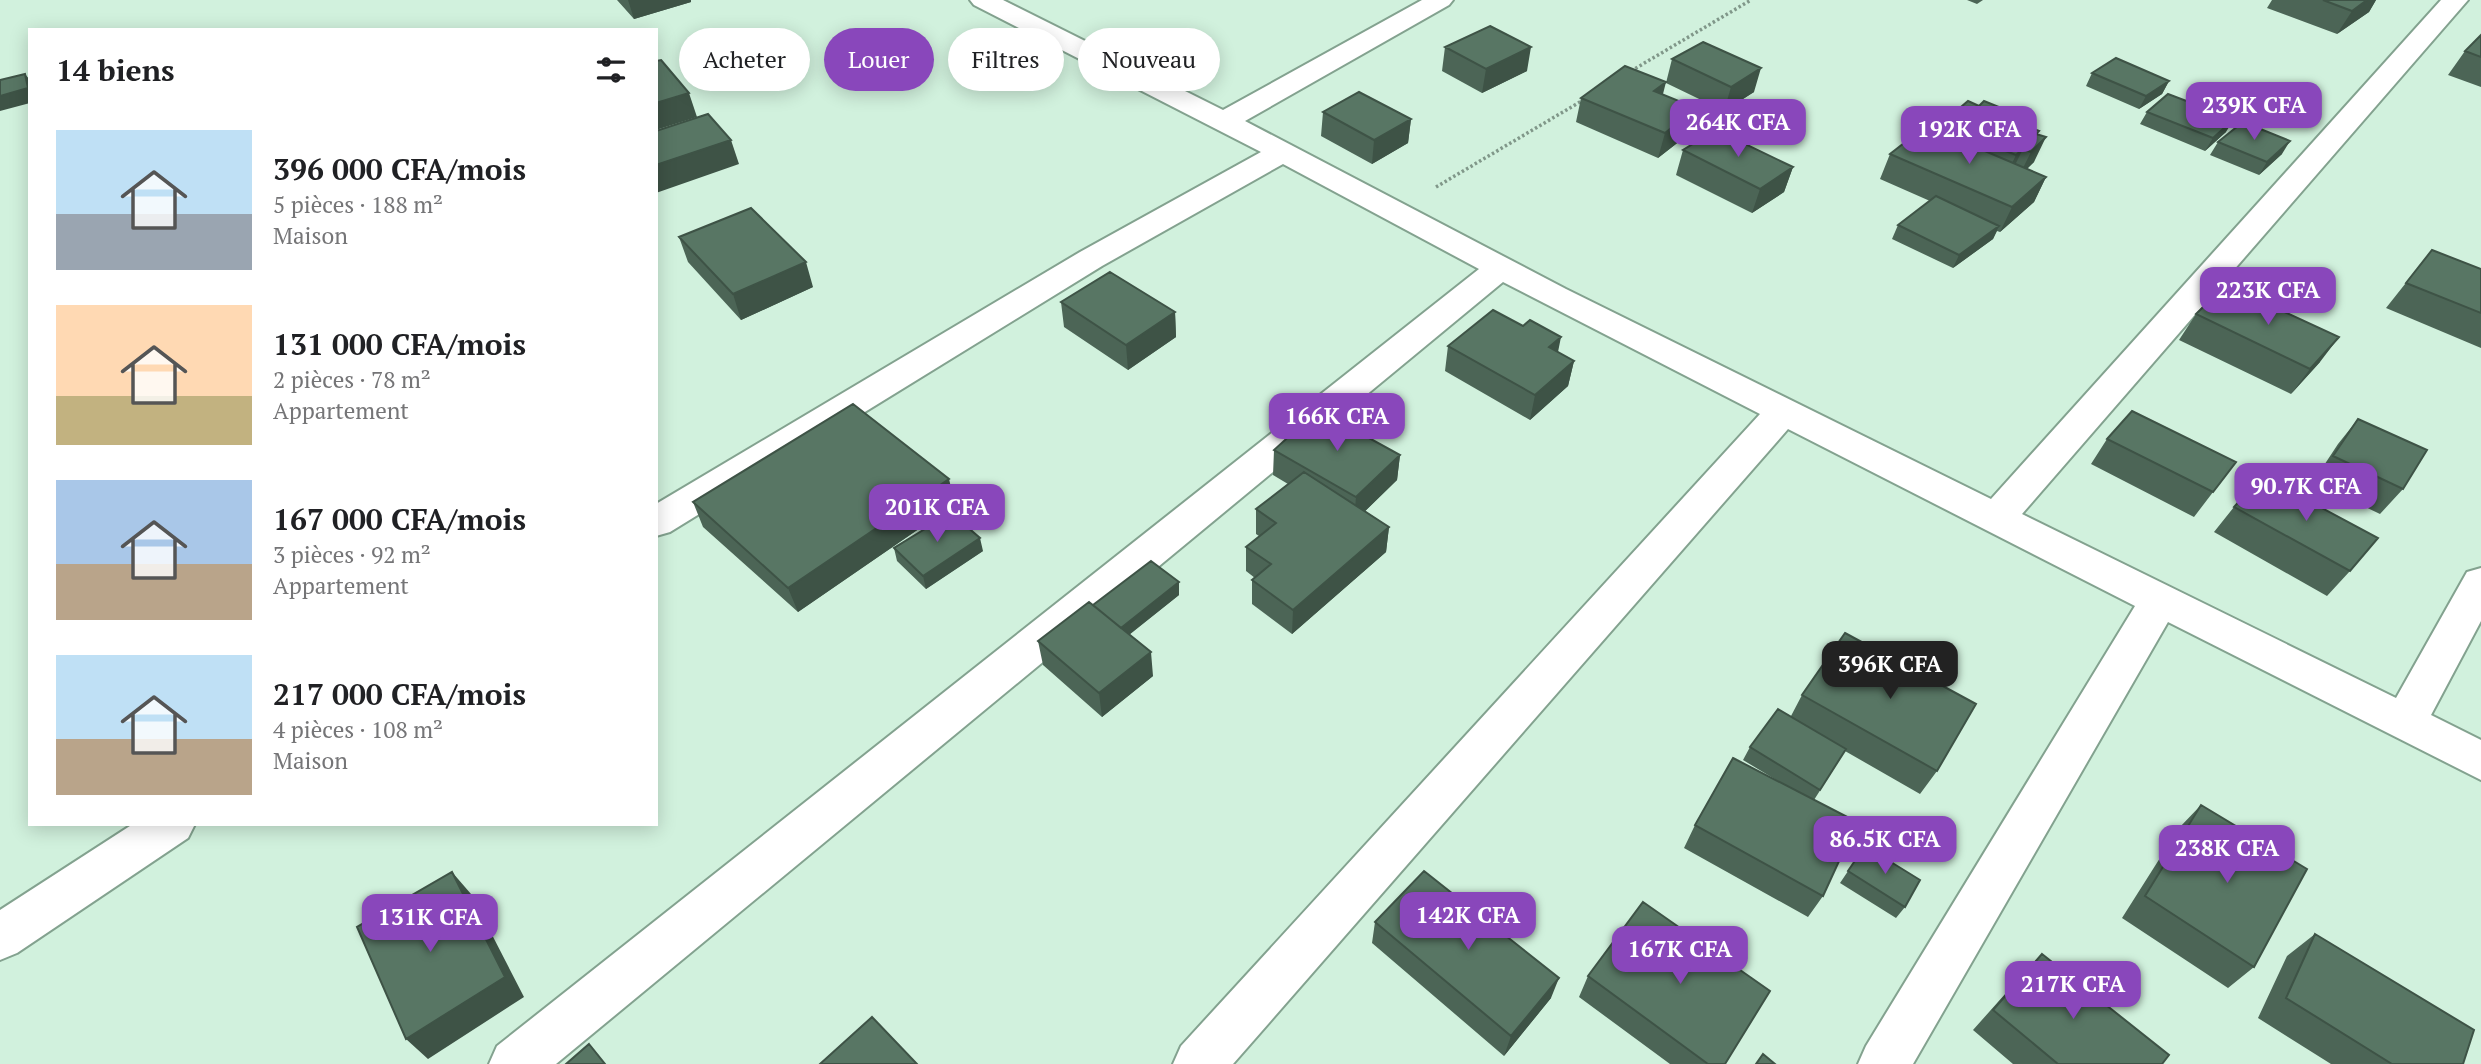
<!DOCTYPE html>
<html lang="fr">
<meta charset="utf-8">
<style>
:root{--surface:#fff;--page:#f2f2f2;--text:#202124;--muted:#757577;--accent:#8947bb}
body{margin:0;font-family:"PT Serif",serif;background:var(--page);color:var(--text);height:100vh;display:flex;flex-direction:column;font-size:26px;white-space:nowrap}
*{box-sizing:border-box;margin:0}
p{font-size:23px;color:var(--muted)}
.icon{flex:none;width:38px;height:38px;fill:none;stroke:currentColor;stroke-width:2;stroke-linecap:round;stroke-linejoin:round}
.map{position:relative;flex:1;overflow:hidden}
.sheet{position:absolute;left:28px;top:28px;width:630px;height:798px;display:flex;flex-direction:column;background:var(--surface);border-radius:0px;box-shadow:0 4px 18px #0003}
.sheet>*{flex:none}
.top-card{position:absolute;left:679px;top:28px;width:665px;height:63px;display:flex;gap:14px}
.price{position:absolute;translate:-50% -60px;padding:0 16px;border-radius:14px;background:var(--accent);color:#fff;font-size:23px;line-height:46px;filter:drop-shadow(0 2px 4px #0008)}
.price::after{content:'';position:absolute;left:50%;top:42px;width:21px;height:16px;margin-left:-10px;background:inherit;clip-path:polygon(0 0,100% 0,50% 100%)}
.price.on{background:#222;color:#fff}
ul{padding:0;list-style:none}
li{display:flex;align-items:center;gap:21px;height:175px;padding:0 28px}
li span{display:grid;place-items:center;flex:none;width:196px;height:140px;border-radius:0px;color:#555}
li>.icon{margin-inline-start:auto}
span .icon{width:84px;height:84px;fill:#fffc;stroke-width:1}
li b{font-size:30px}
h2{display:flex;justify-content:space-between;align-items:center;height:84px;padding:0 28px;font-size:30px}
.chip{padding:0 24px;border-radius:32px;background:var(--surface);box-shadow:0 4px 18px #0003;font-size:24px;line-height:63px}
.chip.on{background:var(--accent);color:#fff}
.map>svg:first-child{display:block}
</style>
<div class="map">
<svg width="2481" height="1064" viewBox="0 0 2481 1064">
<rect width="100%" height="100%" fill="#d1f1dd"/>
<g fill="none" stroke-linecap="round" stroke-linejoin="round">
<g stroke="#83a28f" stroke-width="4">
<path id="street" d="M970 0H1003L1223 110 1422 0H1453L1449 5 1245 121 1566 289 1991 499 2441 0H2468L2022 514 2396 698 2467 572 2481 568V621L2431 715 2481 740V780L2168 622 1913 1064H1858L1866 1046 2135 606 1788 429 1233 1064H1173L1181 1046 1760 414 1503 282 556 1064H489L497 1046 1479 269 1283 164 1102 266 670 532 656 536V504L1080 252 1261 152 974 5Z
M133 824H195L188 838 17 953 0 960V910Z"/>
</g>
<path stroke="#809789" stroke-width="3.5" stroke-dasharray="2.5 2.5" stroke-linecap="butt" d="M1631 71 1751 0
M1436 187 1585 99"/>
<use href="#street" fill="#fff" fill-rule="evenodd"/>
</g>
<path fill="#4c6556" d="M617 0H691V2L634 19Z
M1967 0H1983L1977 4Z
M2272 0H2376L2369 12 2337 34 2267 8Z
M2481 35V87L2448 75 2465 51Z
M1445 47 1527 71 1482 93 1442 71Z
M1672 59 1754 92 1724 111 1666 83Z
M2092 73 2169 81 2162 94 2139 109 2086 86Z
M1663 95 1696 108 1690 133 1658 158 1576 122 1581 98Z
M1979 106 2004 109 2001 116 2039 131 2037 134 2034 162 2027 169 2046 177 2034 202 2000 232 1997 231 1993 239 1953 268 1892 239 1898 225 1930 201 1880 179 1890 154 1937 131 1940 125Z
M1323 112 1411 119 1408 143 1372 164 1321 136Z
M2147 112 2226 132 2205 151 2140 124Z
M2218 142 2282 154 2259 175 2210 155Z
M1683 150 1793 167 1784 192 1752 213 1676 175Z
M679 237 813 287 741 320 688 262Z
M2432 250 2481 269V348L2386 308Z
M1061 302 1175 312 1176 337 1128 370 1064 327Z
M2196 314 2320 362 2291 394 2179 340Z
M1448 346 1574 361 1568 386 1530 420 1445 371Z
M2358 419 2403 489 2380 514 2313 482 2338 444Z
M2107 439 2236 462 2194 517 2091 464Z
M1274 450 1400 455 1397 480 1365 511 1389 527 1386 552 1292 634 1252 604V580L1255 578 1246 571V547L1259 536 1256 534V509L1288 484 1273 475Z
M693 502 955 504 798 612 703 527Z
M2234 507 2350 571 2327 596 2214 532Z
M894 548 983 551 926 589 897 561Z
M1179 595 1129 635 1153 676 1102 717 1043 665 1038 641 1093 605Z
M1802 695 1937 771 1920 794 1845 751 1814 800 1823 896 1808 917 1684 848 1695 825 1786 786 1743 760 1750 747 1791 716Z
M2201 805 2254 967 2228 988 2122 918 2179 828Z
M1865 846 1905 907 1896 918 1840 883Z
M1375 922 1551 998 1504 1056 1372 943Z
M2315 934 2463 1064H2331L2258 1018 2287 956Z
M2042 954 2162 1064H2013L1973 1030 2022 975Z
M1588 976 1725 1064H1670L1579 997Z"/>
<path fill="#3e5346" d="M628 0H691V2L634 19Z
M2367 0H2376L2369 12 2337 34 2352 11Z
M1531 47 1527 71 1482 93 1486 69Z
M1761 68 1754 92 1724 111 1731 87Z
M25 74 30 80V103L0 111V96Z
M2169 81 2162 94 2139 109 2146 96Z
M1666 82 1660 106 1654 91Z
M689 93 697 117 656 130V103Z
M1696 108 1690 133 1658 158 1665 133Z
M1411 119 1408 143 1372 164 1374 140Z
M2234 119 2226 132 2205 151 2213 138Z
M2046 137 2034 162 2019 176 2031 152Z
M731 140 739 164 656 193V165Z
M2290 141 2282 154 2259 175 2267 162Z
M2023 149 2011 173 2004 180 2016 155Z
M1793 167 1784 192 1752 213 1760 189Z
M2046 177 2034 202 2000 232 2012 207Z
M1999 226 1993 239 1953 268 1959 255Z
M806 262 813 287 741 320 733 294Z
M1175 312 1176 337 1128 370 1126 345Z
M1561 337 1556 362 1549 347Z
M2339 337 2320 362 2291 394 2310 369Z
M1574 361 1568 386 1530 420 1535 395Z
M1400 455 1397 480 1354 522 1356 497Z
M949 479 955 504 798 612 788 588Z
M1389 527 1386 552 1292 634 1293 610Z
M980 538 983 551 926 589 923 576Z
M1179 582V595L1121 641 1120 628Z
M1151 652 1153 676 1102 717 1099 693Z
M452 872 471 894 524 997 428 1059 406 1039Z
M1559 978 1551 998 1504 1056 1511 1036Z"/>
<path fill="#587664" stroke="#3e5346" stroke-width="2" d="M2323 0H2367L2352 11Z
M1490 26 1531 47 1486 69 1445 47Z
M2481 35V57L2465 51Z
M1703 42 1761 68 1731 87 1672 59Z
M2116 58 2169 81 2146 96 2092 73Z
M661 60 689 93 656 103V61Z
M1625 66 1666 82 1654 91 1696 108 1665 133 1581 98Z
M25 74 28 88 0 96V80Z
M1359 92 1411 119 1374 140 1323 112Z
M2168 94 2234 119 2213 138 2147 112Z
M1968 101 1979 106 1984 101 2004 109 1998 115 2039 131 2036 134 2046 137 2031 152 2023 149 2016 155 1940 125Z
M708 114 731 140 656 165V131Z
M2243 122 2290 141 2267 162 2218 142Z
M1926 126 2046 177 2012 207 1890 154Z
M1716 130 1793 167 1760 189 1683 150Z
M1936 196 1999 226 1959 255 1898 225Z
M751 208 806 262 733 294 679 237Z
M2432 250 2481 269V313L2406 283Z
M1110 272 1175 312 1126 345 1061 302Z
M2226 285 2339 337 2310 369 2196 314Z
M1493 310 1523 326 1530 320 1561 337 1549 347 1574 361 1535 395 1448 346Z
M853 404 949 479 788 588 693 502Z
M1318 410 1400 455 1356 497 1274 450Z
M2132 411 2236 462 2213 492 2107 439Z
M2358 419 2427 450 2403 489 2333 456Z
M1304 472 1389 527 1293 610 1252 580 1271 564 1246 547 1276 523 1256 509Z
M2262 476 2378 538 2350 571 2234 507Z
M951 513 980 538 923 576 894 548Z
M1151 561 1179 582 1121 628 1093 605Z
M1089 602 1151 652 1099 693 1038 641Z
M1845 633 1976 704 1937 771 1802 695Z
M1778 709 1846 749 1820 790 1750 747Z
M1733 758 1857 822 1823 896 1695 825Z
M2201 805 2307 869 2254 967 2145 896Z
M1865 846 1920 880 1905 907 1848 871Z
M1424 871 1559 978 1511 1036 1375 922Z
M452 872 505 977 406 1039 357 927Z
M1643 902 1770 991 1725 1064H1708L1588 976Z
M2315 934 2474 1030 2463 1064H2392L2286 998Z
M2042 954 2169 1055 2162 1064H2058L1993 1010Z
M872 1017 917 1064H820Z
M589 1044 605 1064H566Z
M1763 1054 1775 1064H1756Z"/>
</svg>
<b class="price" style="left:2254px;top:142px">239K CFA</b>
<b class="price" style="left:1738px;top:159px">264K CFA</b>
<b class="price" style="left:1969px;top:166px">192K CFA</b>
<b class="price" style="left:2268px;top:327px">223K CFA</b>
<b class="price" style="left:1337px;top:453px">166K CFA</b>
<b class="price" style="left:2306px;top:523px">90.7K CFA</b>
<b class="price" style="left:937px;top:544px">201K CFA</b>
<b class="price on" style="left:1890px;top:701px">396K CFA</b>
<b class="price" style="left:1885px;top:876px">86.5K CFA</b>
<b class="price" style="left:2227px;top:885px">238K CFA</b>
<b class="price" style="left:1468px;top:952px">142K CFA</b>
<b class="price" style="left:430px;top:954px">131K CFA</b>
<b class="price" style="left:1680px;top:986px">167K CFA</b>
<b class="price" style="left:2073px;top:1021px">217K CFA</b>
<div class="top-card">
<a class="chip">Acheter</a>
<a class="chip on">Louer</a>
<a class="chip">Filtres</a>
<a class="chip">Nouveau</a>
</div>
<section class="sheet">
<h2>14 biens<svg class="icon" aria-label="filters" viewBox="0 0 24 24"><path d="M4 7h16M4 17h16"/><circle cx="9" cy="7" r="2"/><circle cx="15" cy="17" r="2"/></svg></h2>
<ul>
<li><span style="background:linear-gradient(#bfe0f5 60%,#9aa5b1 0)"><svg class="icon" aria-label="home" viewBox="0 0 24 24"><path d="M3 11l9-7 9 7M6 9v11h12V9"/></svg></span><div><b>396 000 CFA/mois</b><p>5 pièces · 188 m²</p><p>Maison</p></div></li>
<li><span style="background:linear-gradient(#ffd9b3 65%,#c2b280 0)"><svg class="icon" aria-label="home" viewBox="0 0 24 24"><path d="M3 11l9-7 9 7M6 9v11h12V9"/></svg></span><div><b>131 000 CFA/mois</b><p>2 pièces · 78 m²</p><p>Appartement</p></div></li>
<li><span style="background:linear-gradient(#a9c7e8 60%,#b9a48a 0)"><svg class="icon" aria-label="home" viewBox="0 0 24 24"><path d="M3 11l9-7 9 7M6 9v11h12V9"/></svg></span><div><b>167 000 CFA/mois</b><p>3 pièces · 92 m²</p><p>Appartement</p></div></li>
<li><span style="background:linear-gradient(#bfe0f5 60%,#b9a48a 0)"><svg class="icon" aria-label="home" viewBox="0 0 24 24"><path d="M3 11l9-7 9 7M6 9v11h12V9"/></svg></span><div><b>217 000 CFA/mois</b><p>4 pièces · 108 m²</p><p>Maison</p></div></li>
</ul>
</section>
</div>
